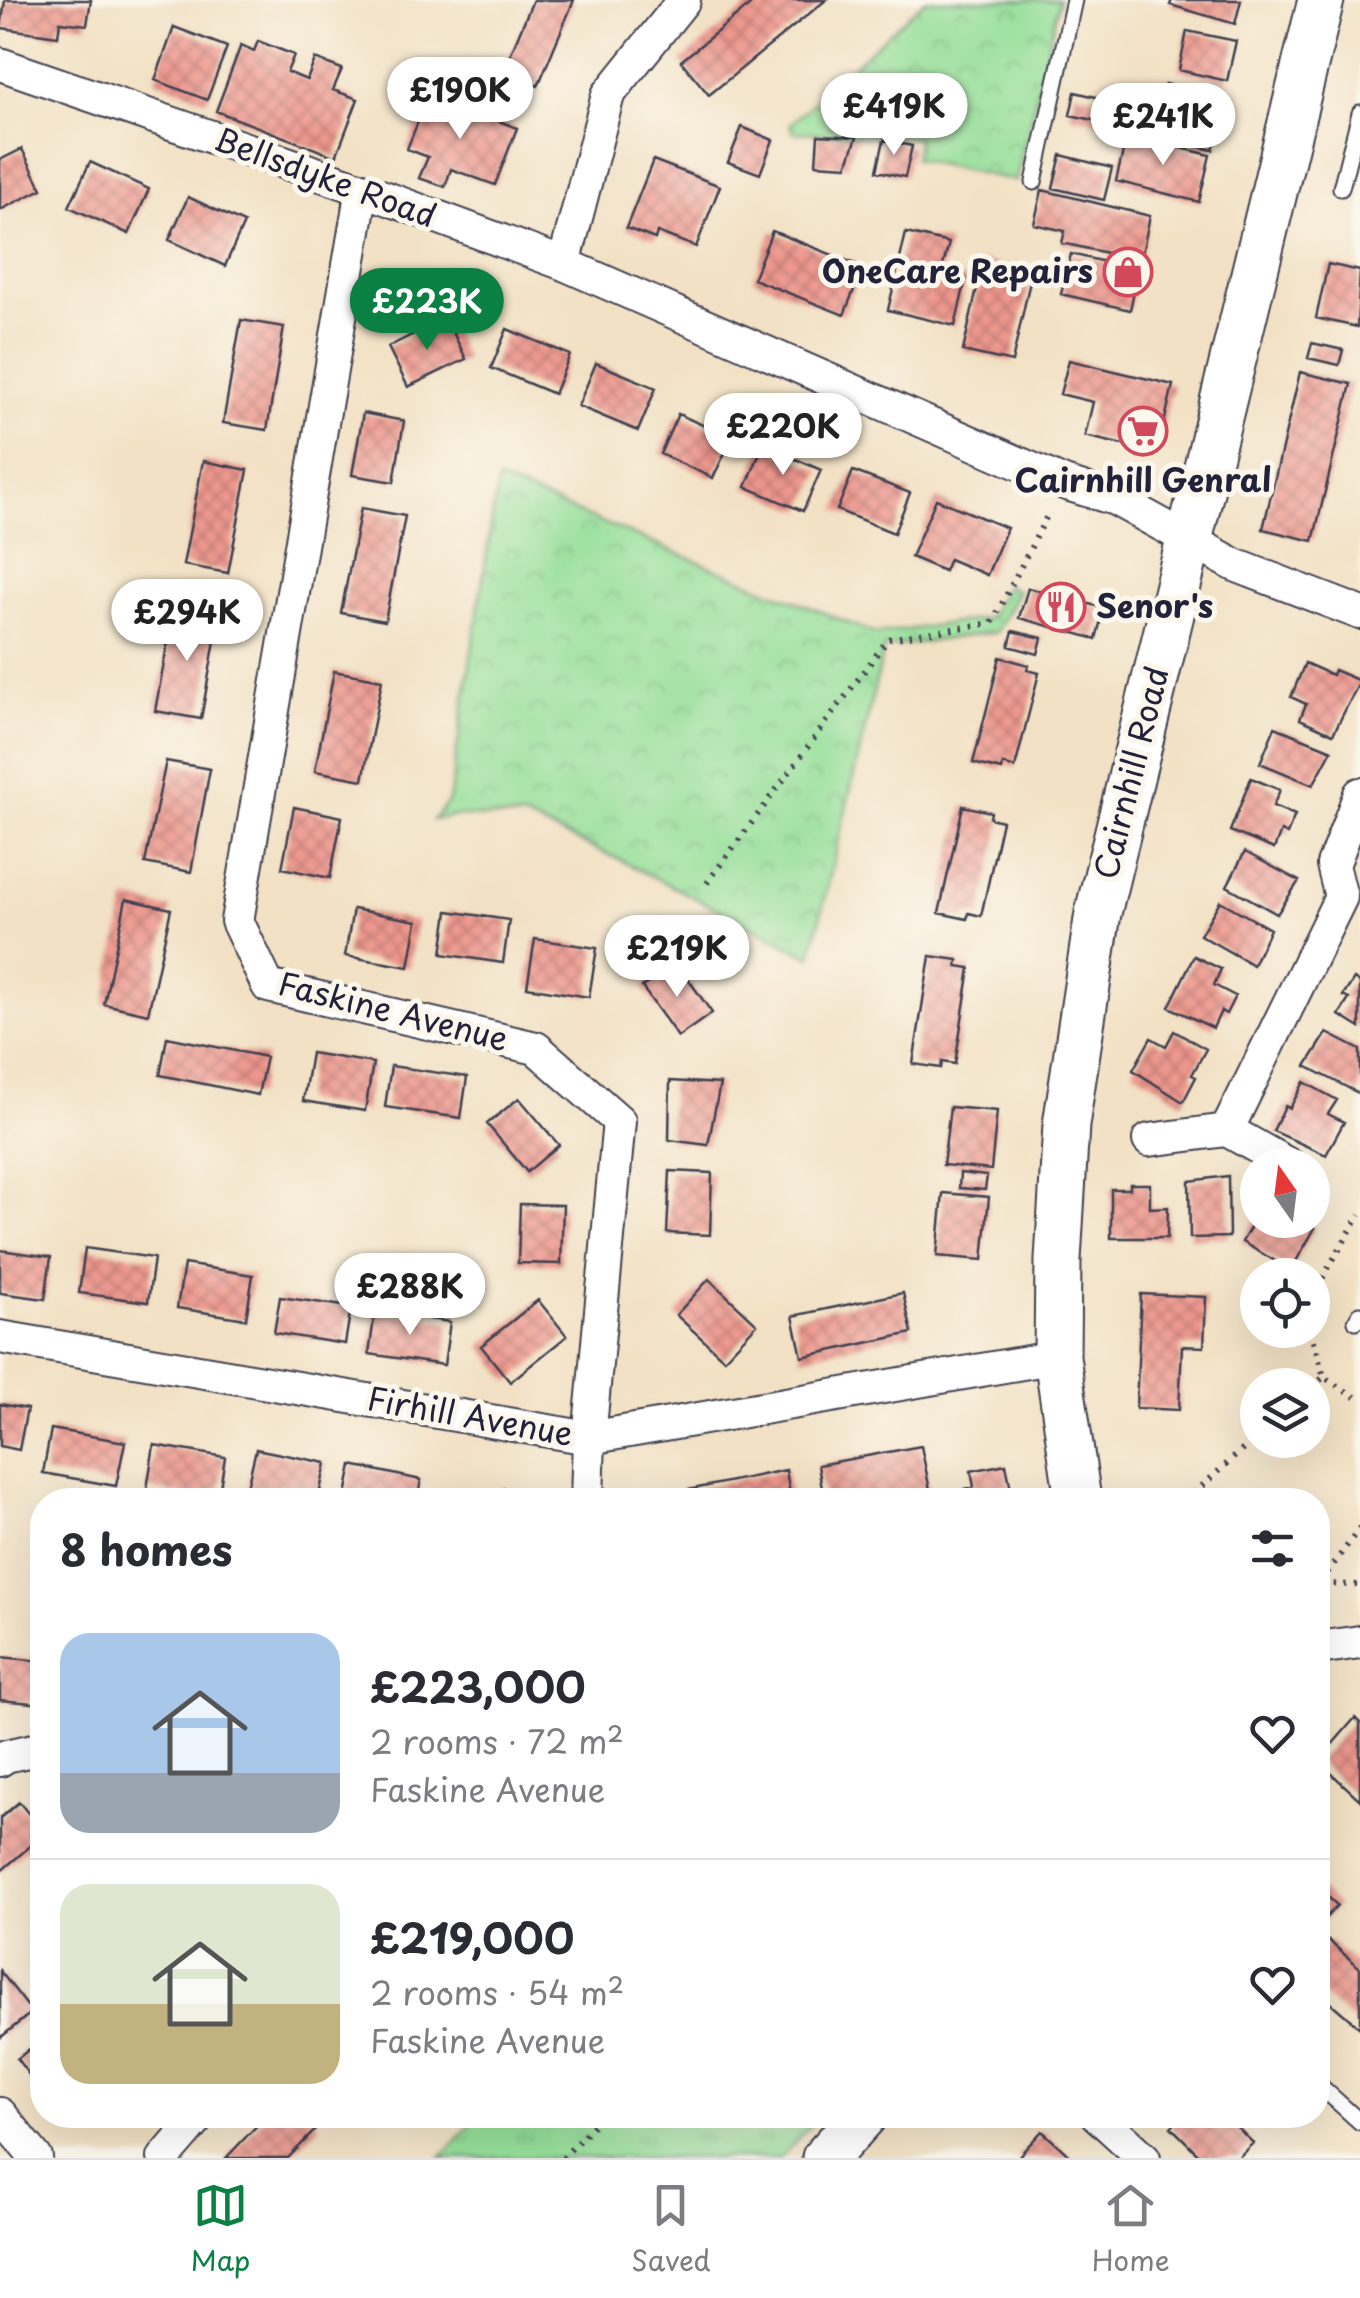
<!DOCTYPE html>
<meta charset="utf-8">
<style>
:root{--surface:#fff;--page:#f7f7f7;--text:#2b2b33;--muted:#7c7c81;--line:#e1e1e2;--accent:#0b8043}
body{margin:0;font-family:"Playpen Sans",sans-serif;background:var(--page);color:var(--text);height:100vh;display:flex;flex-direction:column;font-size:38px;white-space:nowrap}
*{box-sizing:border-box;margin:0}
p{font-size:32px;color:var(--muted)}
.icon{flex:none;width:55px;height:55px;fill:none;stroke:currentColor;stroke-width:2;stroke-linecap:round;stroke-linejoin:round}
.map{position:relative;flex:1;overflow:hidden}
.sheet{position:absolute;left:30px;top:1488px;width:1300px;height:640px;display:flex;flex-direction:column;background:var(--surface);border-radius:40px;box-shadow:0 10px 40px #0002}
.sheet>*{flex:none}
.needle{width:65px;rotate:346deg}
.fabs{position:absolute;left:1240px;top:1148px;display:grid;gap:20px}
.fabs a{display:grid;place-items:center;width:90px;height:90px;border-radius:50%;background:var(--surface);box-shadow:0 10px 40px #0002;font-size:50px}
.price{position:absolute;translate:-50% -85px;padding:0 22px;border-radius:35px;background:#fff;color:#222;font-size:32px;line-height:65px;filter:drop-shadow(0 2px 5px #0008)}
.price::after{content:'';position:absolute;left:50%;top:60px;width:30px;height:22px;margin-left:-15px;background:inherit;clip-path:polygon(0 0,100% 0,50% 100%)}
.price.active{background:var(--accent);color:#fff}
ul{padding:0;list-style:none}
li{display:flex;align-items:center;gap:30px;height:250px;padding:0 30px}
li+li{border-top:2px solid var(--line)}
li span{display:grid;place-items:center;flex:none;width:280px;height:200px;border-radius:30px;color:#555}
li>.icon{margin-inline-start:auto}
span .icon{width:120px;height:120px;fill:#fffc;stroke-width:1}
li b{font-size:42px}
h2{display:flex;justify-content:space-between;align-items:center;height:120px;padding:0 30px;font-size:42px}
.menu{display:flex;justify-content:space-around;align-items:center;height:140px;border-top:2px solid var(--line);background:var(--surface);font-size:28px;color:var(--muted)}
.menu a{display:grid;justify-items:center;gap:5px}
.menu .active{color:var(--accent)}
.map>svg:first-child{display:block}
</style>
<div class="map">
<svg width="1360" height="2158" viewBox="0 0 1360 2158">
<defs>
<pattern id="grass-tufts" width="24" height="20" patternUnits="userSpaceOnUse" patternTransform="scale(2.5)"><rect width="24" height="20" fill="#96df9a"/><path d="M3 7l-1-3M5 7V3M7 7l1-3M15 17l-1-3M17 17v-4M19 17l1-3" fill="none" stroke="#81bf86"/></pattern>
<pattern id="park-crowns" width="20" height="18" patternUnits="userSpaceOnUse" patternTransform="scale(2.5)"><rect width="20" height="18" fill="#96df9a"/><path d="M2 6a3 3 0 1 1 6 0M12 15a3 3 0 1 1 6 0" fill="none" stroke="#81bf86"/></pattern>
<pattern id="building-cross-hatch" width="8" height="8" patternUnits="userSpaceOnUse" patternTransform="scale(2.5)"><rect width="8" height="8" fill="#ee988e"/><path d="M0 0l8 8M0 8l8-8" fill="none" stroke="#c07c75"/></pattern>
</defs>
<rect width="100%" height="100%" fill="#fbf7ec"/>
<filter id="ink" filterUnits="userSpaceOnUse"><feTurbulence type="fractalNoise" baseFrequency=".01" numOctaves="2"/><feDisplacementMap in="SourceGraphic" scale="20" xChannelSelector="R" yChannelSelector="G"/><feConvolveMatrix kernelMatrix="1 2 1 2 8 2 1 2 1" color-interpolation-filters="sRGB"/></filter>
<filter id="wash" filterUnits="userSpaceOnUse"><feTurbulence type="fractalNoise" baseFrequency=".0048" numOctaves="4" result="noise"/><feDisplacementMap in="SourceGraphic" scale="40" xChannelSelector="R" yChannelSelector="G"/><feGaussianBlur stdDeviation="2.25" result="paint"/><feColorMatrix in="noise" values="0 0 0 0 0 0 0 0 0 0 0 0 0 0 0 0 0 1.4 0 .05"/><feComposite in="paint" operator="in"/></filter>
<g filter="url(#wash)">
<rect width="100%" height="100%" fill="#f2e1c4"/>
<path fill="url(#grass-tufts)" stroke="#5c806a" stroke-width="2.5" d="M479 2115H820L780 2158H441Z"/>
<path fill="url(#park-crowns)" stroke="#5c806a" stroke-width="2.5" d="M925 0H1059L1016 181 914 159 918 138 793 132 790 124Z
M498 480 876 634 988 618 1006 585 1018 591 996 632 884 648 811 957 616 858 525 818 454 816 433 820 449 801Z"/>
<g id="blocks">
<path fill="url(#building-cross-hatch)" d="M5 0H91L87 25 60 22 58 36 1 28Z
M533 0H574L538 86 503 72Z
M756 0H826L709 95 681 61Z
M1172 0H1241L1235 24 1170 5Z
M174 27 227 47 207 100 155 80Z
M1187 31 1236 41 1227 81 1179 70Z
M258 41 294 55 287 72 307 80 315 59 342 69 333 90 358 99 336 157 216 111 241 45 254 51Z
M1165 84 1225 98 1213 150 1130 131 1139 89 1163 95Z
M1075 92 1104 99 1098 121 1070 115Z
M429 94 517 128 495 185 451 169 445 187 419 178 428 157 407 149Z
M742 127 773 140 760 174 728 162Z
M818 135 857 137 847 166 816 164Z
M1127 135 1210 155 1199 202 1116 181Z
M884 140 912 146 905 177 877 171Z
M22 149 42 189 0 210V160Z
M1061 155 1112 168 1104 200 1053 188Z
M653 160 720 186 696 247 657 232 655 239 626 228Z
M90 162 149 189 129 234 69 207Z
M1042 190 1150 216 1130 310 1061 294 1071 254 1109 263 1111 254 1062 243 1065 231 1034 224Z
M188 197 244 223 225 266 169 240Z
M772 231 863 267 844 315 753 279Z
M906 233 949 243 941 273 966 279 955 326 888 310Z
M983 261 1032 272 1012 362 963 351Z
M1328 264 1360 271 1357 327 1316 318Z
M446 318 466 359 408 387 388 347Z
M241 320 284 327 267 430 223 423Z
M507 329 570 355 554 394 491 368Z
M1312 343 1343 350 1339 365 1308 358Z
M1069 360 1173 385 1157 453 1085 436 1093 402 1060 394Z
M596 363 656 388 638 431 578 406Z
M1300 372 1351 384 1313 541 1263 529Z
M363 413 404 421 394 482 352 475Z
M678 414 732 438 713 478 660 454Z
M763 445 821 470 803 511 746 487Z
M203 461 248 470 228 573 183 565Z
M853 471 910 493 894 533 837 510Z
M936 499 1007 528 987 575 949 559 944 571 911 557Z
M361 508 405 516 385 621 341 613Z
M1028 588 1104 608 1096 639 1019 618Z
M174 609 219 618 201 719 155 711Z
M1013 631 1042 638 1038 654 1009 646Z
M1000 657 1029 665 1027 670 1039 673 1015 768 1003 764 1002 770 973 763Z
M1305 663 1332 675 1334 670 1360 681 1333 734 1300 719 1306 704 1291 697Z
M334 671 382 680 363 780 315 771Z
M1275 727 1332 750 1313 785 1260 763Z
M166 761 210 769 191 872 145 863Z
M1251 778 1280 790 1273 806 1295 815 1287 834 1281 831 1274 849 1230 831Z
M963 806 991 812 990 818 1002 821 981 916 969 913 967 919 939 913Z
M294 807 342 817 330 878 282 868Z
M1245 852 1299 881 1277 914 1227 886Z
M126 899 171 909 148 1014 104 1004Z
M1220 901 1270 929 1253 965 1200 935Z
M353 909 417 921 409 967 345 956Z
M448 911 509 920 503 963 442 954Z
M535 939 597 948 589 997 527 987Z
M930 956 958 960 957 966 970 968 955 1064 942 1062 941 1068 913 1064Z
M1194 956 1221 969 1214 985 1235 996 1226 1014 1221 1011 1213 1028 1169 1007Z
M677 963 712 1013 678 1037 642 987Z
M1354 979 1360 983V1028L1339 1015 1349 999 1343 996Z
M1174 1031 1206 1049 1192 1075 1196 1077 1183 1102 1133 1070 1151 1038 1166 1046Z
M1327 1033 1360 1050V1094L1306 1066Z
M167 1037 266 1057 258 1095 160 1075Z
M311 1053 373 1063 365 1111 303 1101Z
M391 1066 467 1077 461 1118 385 1107Z
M670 1081 720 1084 708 1145 669 1140Z
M1304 1082 1337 1100 1328 1114 1344 1122 1326 1155 1273 1131 1285 1106 1290 1108Z
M519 1098 559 1145 527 1172 487 1124Z
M950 1107 997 1111 991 1170 943 1165Z
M670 1171 712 1173 710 1235 667 1233Z
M960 1173 987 1176 985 1190 959 1188Z
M1228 1176 1229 1237 1190 1238 1189 1181Z
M1130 1184H1150V1208L1168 1207 1167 1238H1111V1189H1130Z
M943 1193 989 1197 983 1260 937 1256Z
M520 1204 563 1205 561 1264 518 1263Z
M1258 1214V1220L1273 1224 1275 1220H1301L1315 1228 1291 1270 1242 1242Z
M85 1248 154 1258 148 1302 79 1293Z
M0 1250 51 1257 45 1299 0 1293Z
M184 1264 253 1275 246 1319 177 1308Z
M709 1279 757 1324 724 1359 676 1315Z
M903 1293 912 1333 802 1357 793 1316Z
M1141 1294 1206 1297 1204 1347 1182 1346 1179 1410 1136 1408Z
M280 1297 351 1307 345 1344 274 1333Z
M538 1300 567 1336 510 1382 481 1346Z
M375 1311 450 1322 444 1365 369 1354Z
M0 1404 27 1409 19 1450 0 1446Z
M51 1429 125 1442 116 1486 43 1473Z
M154 1445 225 1457 218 1500 147 1489Z
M921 1446 930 1490 877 1500H824L818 1465Z
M256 1449 326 1463 318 1500 247 1487Z
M1006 1464 1013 1500H967L965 1489 974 1487 971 1471Z
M352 1465 421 1480 417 1500H345Z
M786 1470 791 1500H685L683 1491Z
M504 1488 513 1500H486Z
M0 1657 42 1661V1704L0 1700Z
M1355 1718 1360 1723V1800L1318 1761Z
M19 1802 42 1830V1836L0 1872V1818Z
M1318 1888 1337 1905 1318 1927Z
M1329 1941 1360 1968V2028L1318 1992V1954Z
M0 1971 32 2012 0 2038Z
M42 2039V2092L17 2059Z
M267 2115H309L320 2125 288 2158H226Z
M1184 2115H1225L1253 2143 1238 2158H1202L1171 2127Z
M1042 2131 1072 2158H1017Z"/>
</g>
</g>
<g filter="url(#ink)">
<use href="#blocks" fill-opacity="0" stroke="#413f50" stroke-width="2.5"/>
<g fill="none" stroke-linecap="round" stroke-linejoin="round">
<g stroke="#413f50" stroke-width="19">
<path id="lane" d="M1034 182 1074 0
M1341 188 1360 113
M1356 1321 1360 1314
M1318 2084 1360 2122"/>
</g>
<g stroke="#413f50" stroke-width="36">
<path id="street" d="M0 64 362 189 564 264 1064 483 1115 499 1235 565 1360 613
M362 189 237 921 268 986 536 1048 619 1121 589 1438 587 1500
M564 264 608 95 684 0
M1227 1130 1341 897 1333 865 1360 794
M1149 1140 1227 1130 1289 1165
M0 1337 589 1438 1057 1357
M1318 1648 1360 1642
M0 1760 6 1756 42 1748
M0 2114 36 2158
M1097 2115 1144 2158
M164 2158 201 2115"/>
</g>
<g stroke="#413f50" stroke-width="49">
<path id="secondary" d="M1078 1500 1057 1357 1058 1260 1066 1125 1098 913 1321 0
M825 2158 864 2115"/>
</g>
<path stroke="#413f50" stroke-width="6" stroke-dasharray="2.5 8" stroke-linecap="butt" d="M707 883 888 639 992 623 1049 512
M1312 1296 1360 1214
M1311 1330 1324 1377 1360 1400
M1312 1387 1324 1377
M1186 1500 1258 1436
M1360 1528 1319 1584 1360 1585
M563 2158 602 2115"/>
<use href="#lane" stroke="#fff" stroke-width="15"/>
<use href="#street" stroke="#fff" stroke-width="32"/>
<use href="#secondary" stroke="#fff" stroke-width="45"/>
</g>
</g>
<defs>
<g id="shop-ring" transform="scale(2.5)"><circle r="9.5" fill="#fbf7ec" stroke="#d1495b" stroke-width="1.5"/><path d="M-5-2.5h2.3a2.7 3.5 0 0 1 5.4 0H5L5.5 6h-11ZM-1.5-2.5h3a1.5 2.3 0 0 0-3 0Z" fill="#d1495b"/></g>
<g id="supermarket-ring" transform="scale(2.5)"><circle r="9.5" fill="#fbf7ec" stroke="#d1495b" stroke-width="1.5"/><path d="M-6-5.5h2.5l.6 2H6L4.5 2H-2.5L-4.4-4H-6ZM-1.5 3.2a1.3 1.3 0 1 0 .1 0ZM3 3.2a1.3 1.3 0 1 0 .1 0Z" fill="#d1495b"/></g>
<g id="restaurant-ring" transform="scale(2.5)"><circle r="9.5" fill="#fbf7ec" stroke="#d1495b" stroke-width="1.5"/><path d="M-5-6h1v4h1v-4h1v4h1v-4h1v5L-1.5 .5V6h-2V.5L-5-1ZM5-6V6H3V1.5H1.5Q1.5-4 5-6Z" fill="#d1495b"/></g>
</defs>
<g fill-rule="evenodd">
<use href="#shop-ring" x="1128" y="272"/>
<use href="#supermarket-ring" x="1143" y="431"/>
<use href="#restaurant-ring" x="1061" y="607"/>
</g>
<g text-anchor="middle" stroke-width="10" stroke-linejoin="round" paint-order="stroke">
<g font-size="32" fill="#22223b" stroke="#fbf7ec">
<text transform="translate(325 178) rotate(20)" y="11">Bellsdyke Road</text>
<text transform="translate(1132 773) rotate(-76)" y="11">Cairnhill Road</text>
<text transform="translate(393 1012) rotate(14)" y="11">Faskine Avenue</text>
<text transform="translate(470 1417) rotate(10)" y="11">Firhill Avenue</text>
</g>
<g font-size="32" font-weight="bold" fill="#22223b" stroke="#fbf7ec" text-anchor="end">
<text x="1093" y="283">OneCare Repairs</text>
<text x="1143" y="492" text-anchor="middle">Cairnhill Genral</text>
<text x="1096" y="618" text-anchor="start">Senor's</text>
</g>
</g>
</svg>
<div class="fabs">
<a><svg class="needle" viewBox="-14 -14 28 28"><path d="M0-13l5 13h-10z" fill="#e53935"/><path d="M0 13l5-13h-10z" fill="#7c7c81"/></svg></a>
<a><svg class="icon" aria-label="locate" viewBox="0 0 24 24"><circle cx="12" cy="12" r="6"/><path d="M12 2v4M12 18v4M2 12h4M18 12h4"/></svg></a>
<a><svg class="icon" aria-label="layers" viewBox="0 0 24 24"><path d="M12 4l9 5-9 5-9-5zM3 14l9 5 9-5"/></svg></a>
</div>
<b class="price" style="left:460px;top:142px">£190K</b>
<b class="price" style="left:894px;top:158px">£419K</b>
<b class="price" style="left:1163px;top:168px">£241K</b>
<b class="price active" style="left:427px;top:353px">£223K</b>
<b class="price" style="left:783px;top:478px">£220K</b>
<b class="price" style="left:187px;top:664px">£294K</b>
<b class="price" style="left:677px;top:1000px">£219K</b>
<b class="price" style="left:410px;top:1338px">£288K</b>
<section class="sheet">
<h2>8 homes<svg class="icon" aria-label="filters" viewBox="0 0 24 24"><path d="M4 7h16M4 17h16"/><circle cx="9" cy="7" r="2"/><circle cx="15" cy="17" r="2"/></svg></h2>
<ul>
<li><span style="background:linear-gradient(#a9c7e8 70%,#9aa5b1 0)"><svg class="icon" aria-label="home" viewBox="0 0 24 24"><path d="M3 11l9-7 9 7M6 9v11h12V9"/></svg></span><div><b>£223,000</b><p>2 rooms · 72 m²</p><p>Faskine Avenue</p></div><svg class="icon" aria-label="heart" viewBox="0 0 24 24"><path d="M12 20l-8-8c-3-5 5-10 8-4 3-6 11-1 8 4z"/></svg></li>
<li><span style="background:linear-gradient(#dfe7d0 60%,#c2b280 0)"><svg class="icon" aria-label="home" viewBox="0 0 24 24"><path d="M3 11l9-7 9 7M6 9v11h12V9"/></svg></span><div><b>£219,000</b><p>2 rooms · 54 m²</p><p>Faskine Avenue</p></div><svg class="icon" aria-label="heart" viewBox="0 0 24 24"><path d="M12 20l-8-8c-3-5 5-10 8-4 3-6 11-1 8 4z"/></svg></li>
</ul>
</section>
</div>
<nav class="menu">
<a class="active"><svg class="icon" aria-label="map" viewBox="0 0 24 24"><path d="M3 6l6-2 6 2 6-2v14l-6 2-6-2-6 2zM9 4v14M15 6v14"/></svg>Map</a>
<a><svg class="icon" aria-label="saved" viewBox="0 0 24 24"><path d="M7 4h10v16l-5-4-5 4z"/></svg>Saved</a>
<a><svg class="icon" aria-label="home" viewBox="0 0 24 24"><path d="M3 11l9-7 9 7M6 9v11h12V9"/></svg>Home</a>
</nav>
